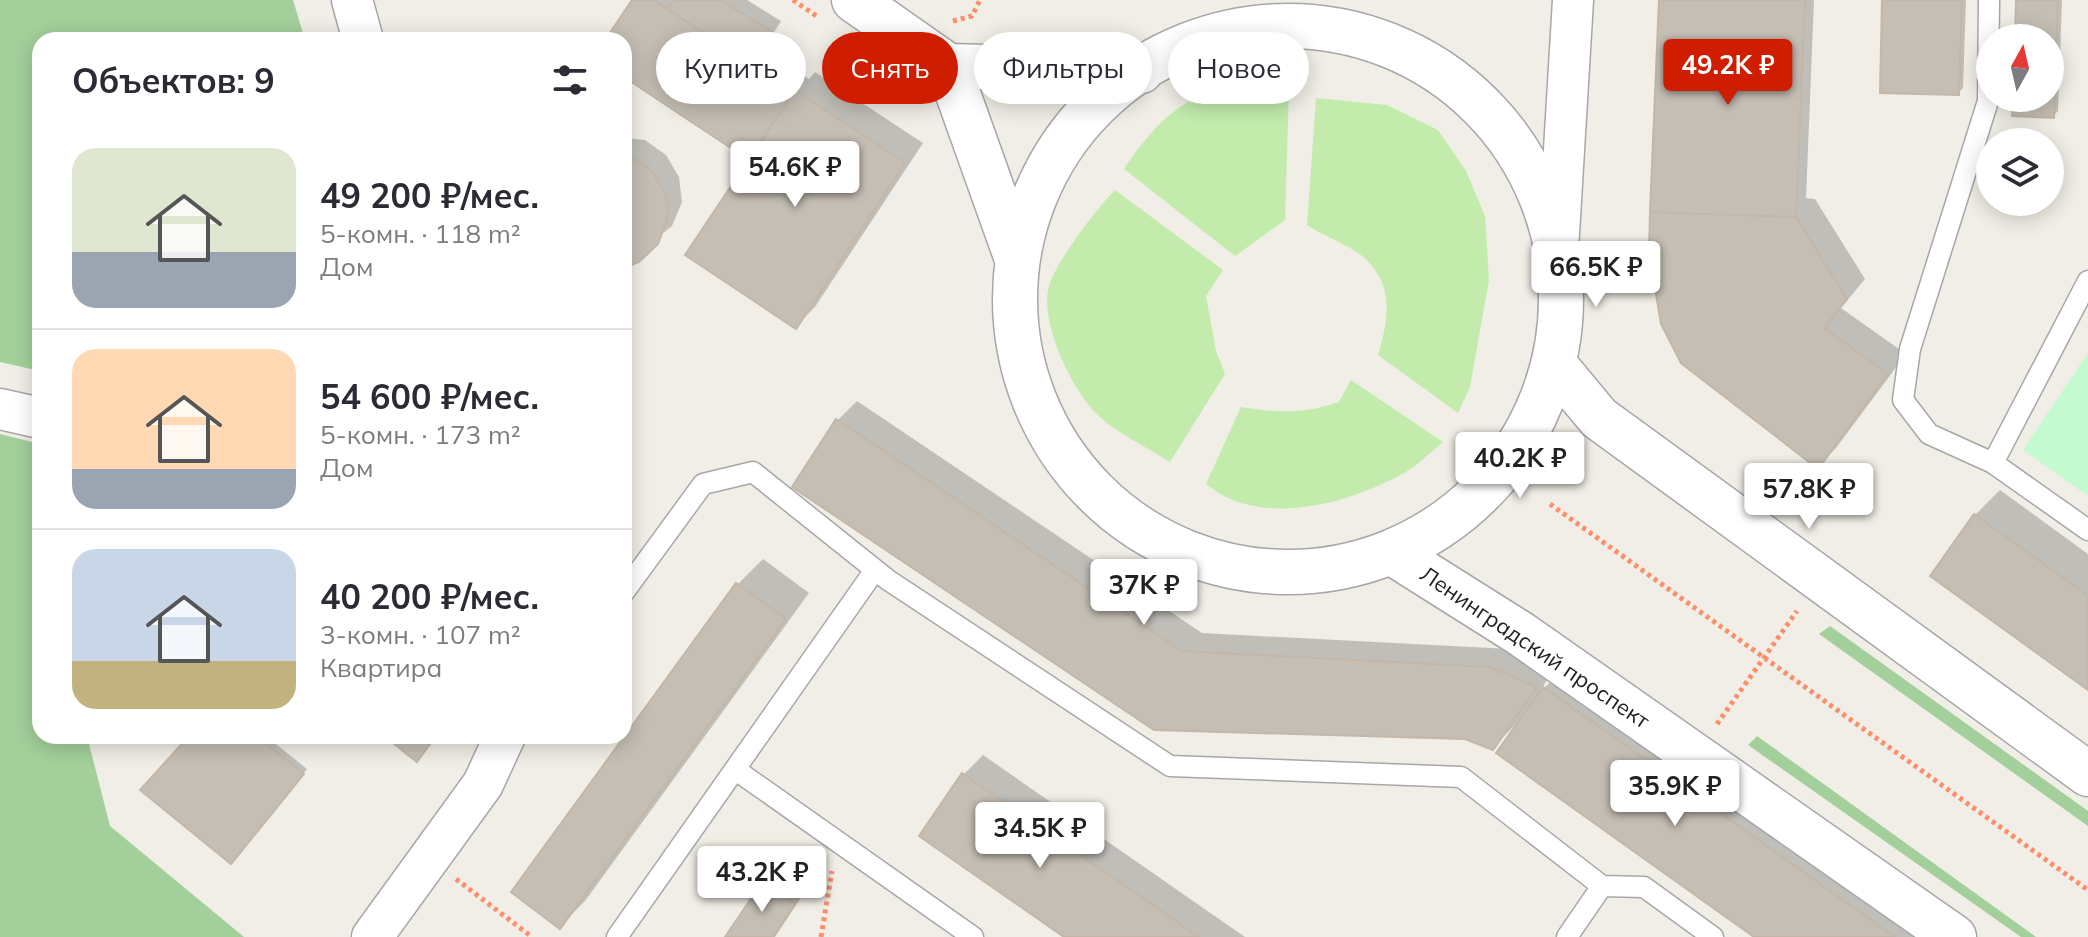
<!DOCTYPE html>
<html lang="ru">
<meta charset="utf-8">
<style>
:root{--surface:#fff;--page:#f7f7f7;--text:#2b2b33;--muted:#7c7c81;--line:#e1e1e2;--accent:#cf1d00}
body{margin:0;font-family:Mulish,sans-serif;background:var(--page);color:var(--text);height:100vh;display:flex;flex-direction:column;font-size:30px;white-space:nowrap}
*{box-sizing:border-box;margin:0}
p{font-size:26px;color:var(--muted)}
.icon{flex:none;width:44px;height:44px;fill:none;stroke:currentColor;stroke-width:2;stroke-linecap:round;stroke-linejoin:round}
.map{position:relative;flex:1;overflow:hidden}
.side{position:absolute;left:32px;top:32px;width:600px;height:712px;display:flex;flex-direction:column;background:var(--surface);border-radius:24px;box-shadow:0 4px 20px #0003}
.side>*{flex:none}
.banner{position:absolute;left:656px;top:32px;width:760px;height:72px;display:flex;gap:16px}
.needle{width:52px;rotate:8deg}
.tools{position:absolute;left:1976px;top:24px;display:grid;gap:16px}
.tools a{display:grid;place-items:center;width:88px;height:88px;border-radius:50%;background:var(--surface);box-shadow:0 4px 20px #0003;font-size:40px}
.price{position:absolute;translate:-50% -68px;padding:0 18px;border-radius:8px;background:#fff;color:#222;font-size:26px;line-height:52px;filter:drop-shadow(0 2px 4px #0008)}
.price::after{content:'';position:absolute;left:50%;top:48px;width:24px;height:18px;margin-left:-12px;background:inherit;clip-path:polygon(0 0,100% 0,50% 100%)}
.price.on{background:var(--accent);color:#fff}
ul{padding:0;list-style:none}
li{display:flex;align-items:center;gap:24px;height:200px;padding:0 40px}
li+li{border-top:2px solid var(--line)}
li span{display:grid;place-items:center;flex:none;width:224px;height:160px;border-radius:24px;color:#555}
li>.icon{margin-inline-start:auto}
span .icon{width:96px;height:96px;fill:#fffc;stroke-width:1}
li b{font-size:34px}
h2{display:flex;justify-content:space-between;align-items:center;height:96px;padding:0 40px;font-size:34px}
.tag{padding:0 28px;border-radius:36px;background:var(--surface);box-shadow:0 4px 20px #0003;font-size:28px;line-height:72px}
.tag.on{background:var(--accent);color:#fff}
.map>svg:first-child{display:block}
</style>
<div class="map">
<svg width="2088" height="937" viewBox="0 0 2088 937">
<rect width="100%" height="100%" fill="#f0eee6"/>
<path fill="#c2ebac" d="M1289 88 1285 220 1235 256 1124 169C1145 138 1174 100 1213 93 1238 88 1264 91 1289 88Z
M1316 98 1387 105 1438 130 1466 171 1485 216 1489 280 1470 387 1458 413 1378 355C1389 318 1395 284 1362 256 1350 246 1322 235 1307 225Z
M1115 190 1223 270 1206 296 1216 351 1225 374 1170 462C1147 447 1117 434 1098 415 1072 391 1039 322 1049 286 1056 262 1096 209 1115 190Z
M1351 380 1443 442C1431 452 1418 465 1404 473 1348 504 1260 529 1206 484L1241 407C1277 413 1304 414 1339 402Z"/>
<path fill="#a3d09a" d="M0 0H293L305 40H40V371L0 362Z
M0 434 40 444V736H87L110 826 244 937H0Z
M1830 626 2088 811V826L1819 634Z
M1757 736 2036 937H2021L1748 745Z"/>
<path fill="#c3facf" d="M2088 353V496L2023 450Z"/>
<path fill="#0003" d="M634 0H747L781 21 764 49 809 79 815 72 923 143 815 307 796 326 751 160 624 75V40H607Z
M1661 0H1814L1806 198 1815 199 1865 279 1841 308 1906 354 1836 448 1817 467Z
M1884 0H1966L1963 88 1958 93Z
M2018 0H2062L2058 111 2053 116 2015 98H2050V38H2017Z
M624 138 645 140 666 155 679 177 682 202 672 226 624 264Z
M857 401 1202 633 1510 649 1554 668 1539 693 1570 663 1955 937H1757L1516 724 1493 747 1465 737 1154 728 838 420Z
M2000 490 2088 554V687L1975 515Z
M763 559 809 593 585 901 560 926 514 892 738 584Z
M192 736H266L307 769 235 857Z
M983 755 1245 937H1068L964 774Z
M774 872 804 893 775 937H728Z"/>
<path fill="#c5beb5" stroke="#c2b7a8" stroke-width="2" d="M632 0H654L793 93 749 160 624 77V40H605Z
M674 0H721L772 32 752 66 668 9Z
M1659 0H1805L1796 217 1650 212Z
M1882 0H1962L1959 95 1880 93Z
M2016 0H2058L2054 118 2012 116 2013 98H2050V38H2015Z
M795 90 905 163 796 329 685 255Z
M624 153 651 170 665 193 668 206 667 219 658 244 639 262 624 268Z
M1650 212 1796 217 1847 299 1824 328 1888 374 1818 469 1681 363 1661 324 1649 253Z
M836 419 1182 651 1490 667 1537 687 1493 750 1465 739 1154 730 792 487Z
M1974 514 2088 596V690L1930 576Z
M736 583 786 619 560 929 511 892Z
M1543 687 1895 937H1754L1496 753Z
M189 736H256L304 774 231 864 140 790Z
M384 736H436L417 762Z
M962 773 1199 937H1064L919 836Z
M763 881 795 904 773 937H725Z"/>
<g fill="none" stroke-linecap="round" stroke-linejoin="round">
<g stroke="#a7a7a7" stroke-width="23">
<path id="service" d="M1989 0 1988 101 1910 349 1903 400 1929 434 1993 463
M2088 281 1993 463 2088 530
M624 592 703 484 753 472 888 580 1170 766 1461 777 1602 886 1644 887 1713 937
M736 770 973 937
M617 937 875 570
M1567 937 1602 886"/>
</g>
<g stroke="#a7a7a7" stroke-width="43">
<path id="minor" d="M352 0 363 40
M1558 250 1573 0
M0 409 40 418
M372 937 483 784 505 736"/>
</g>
<g stroke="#a7a7a7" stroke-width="47">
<path id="tertiary" d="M854 0 948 66 1141 71
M1015 299a273 273 0 1 1 546 0a273 273 0 1 1-546 0Z
M948 66 1017 259
M1554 364 1599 418 2088 774
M1391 552 1521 634 1954 937"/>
</g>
<path stroke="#fb8f6c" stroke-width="5" stroke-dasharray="4 4" stroke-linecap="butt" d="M793 0 818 17
M953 21 972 16 980 0
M1550 504 2088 890
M1717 724 1797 611
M456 879 532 937
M821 937 832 871"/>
<use href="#service" stroke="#fff" stroke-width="20"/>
<use href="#minor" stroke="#fff" stroke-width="40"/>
<use href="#tertiary" stroke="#fff" stroke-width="44"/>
</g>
<g text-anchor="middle" stroke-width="6" stroke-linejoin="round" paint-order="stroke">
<g font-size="22" fill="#202020" stroke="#fff">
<text transform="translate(1535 647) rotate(34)" y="8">Ленинградский проспект</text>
</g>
</g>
</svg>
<div class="tools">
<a><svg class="needle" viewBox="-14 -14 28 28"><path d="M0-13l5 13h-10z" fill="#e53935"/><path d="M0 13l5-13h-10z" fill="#7c7c81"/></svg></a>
<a><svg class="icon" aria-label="layers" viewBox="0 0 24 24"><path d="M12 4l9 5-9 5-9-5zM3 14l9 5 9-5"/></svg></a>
</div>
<b class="price on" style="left:1728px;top:107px">49.2K ₽</b>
<b class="price" style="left:795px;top:209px">54.6K ₽</b>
<b class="price" style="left:1596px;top:309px">66.5K ₽</b>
<b class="price" style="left:1520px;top:500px">40.2K ₽</b>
<b class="price" style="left:1809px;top:531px">57.8K ₽</b>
<b class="price" style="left:1144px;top:627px">37K ₽</b>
<b class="price" style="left:1675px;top:828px">35.9K ₽</b>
<b class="price" style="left:1040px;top:870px">34.5K ₽</b>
<b class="price" style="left:762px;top:914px">43.2K ₽</b>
<div class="banner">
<a class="tag">Купить</a>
<a class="tag on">Снять</a>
<a class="tag">Фильтры</a>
<a class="tag">Новое</a>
</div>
<section class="side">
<h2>Объектов: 9<svg class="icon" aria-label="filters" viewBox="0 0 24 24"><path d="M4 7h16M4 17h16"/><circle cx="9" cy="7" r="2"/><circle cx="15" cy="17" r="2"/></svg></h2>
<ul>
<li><span style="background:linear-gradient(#dfe7d0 65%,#9aa5b1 0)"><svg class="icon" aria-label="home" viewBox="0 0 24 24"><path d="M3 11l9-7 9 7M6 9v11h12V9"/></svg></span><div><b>49 200 ₽/мес.</b><p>5-комн. · 118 m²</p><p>Дом</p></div></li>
<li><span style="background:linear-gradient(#ffd9b3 75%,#9aa5b1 0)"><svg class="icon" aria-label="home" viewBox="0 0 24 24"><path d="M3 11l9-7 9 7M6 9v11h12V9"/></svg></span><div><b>54 600 ₽/мес.</b><p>5-комн. · 173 m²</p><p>Дом</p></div></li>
<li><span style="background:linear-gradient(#c9d6e8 70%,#c2b280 0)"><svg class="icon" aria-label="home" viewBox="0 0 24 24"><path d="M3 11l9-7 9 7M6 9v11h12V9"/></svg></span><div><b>40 200 ₽/мес.</b><p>3-комн. · 107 m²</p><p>Квартира</p></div></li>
</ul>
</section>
</div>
